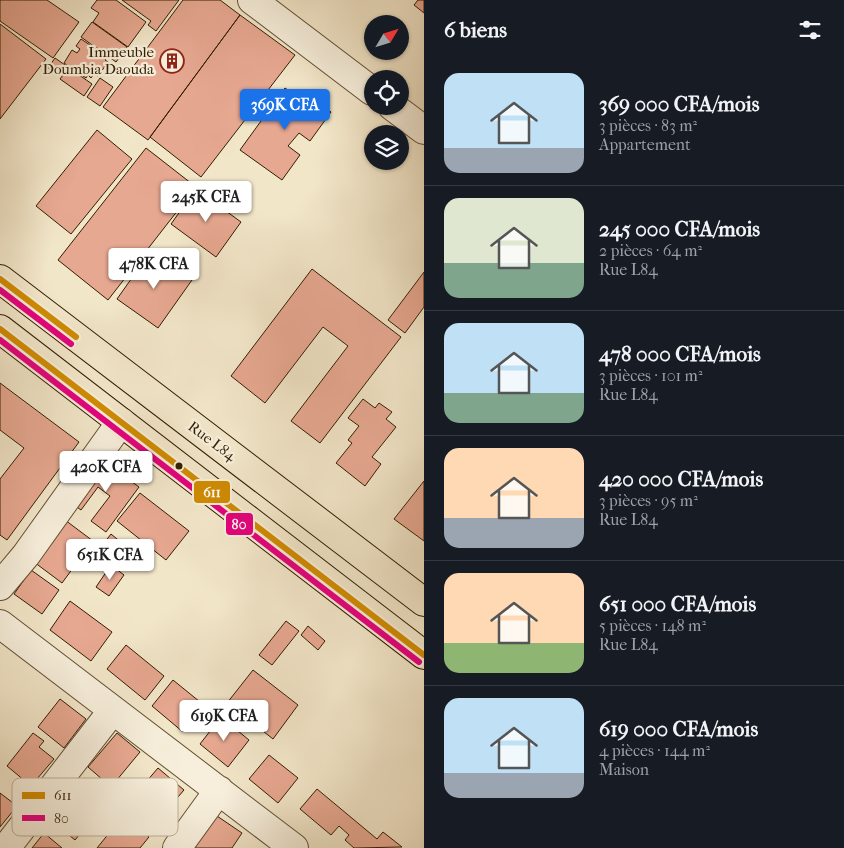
<!DOCTYPE html>
<html lang="fr">
<meta charset="utf-8">
<style>
:root{--surface:#171b24;--page:#242831;--text:#f1f3f6;--muted:#9ea1a6;--line:#363941;--accent:#1a73e8}
body{margin:0;font-family:"IM FELL French Canon",serif;background:var(--page);color:var(--text);height:100vh;display:flex;flex-direction:column;font-size:19px;white-space:nowrap}
*{box-sizing:border-box;margin:0}
p{font-size:16px;color:var(--muted)}
.icon{flex:none;width:28px;height:28px;fill:none;stroke:currentColor;stroke-width:2;stroke-linecap:round;stroke-linejoin:round}
.map{position:relative;flex:1;overflow:hidden}
.side{display:flex;flex-direction:column;background:var(--surface);width:420px}
.side>*{flex:none}
.needle{width:32px;rotate:52deg}
.controls{position:absolute;left:364px;top:15px;display:grid;gap:10px}
.controls a{display:grid;place-items:center;width:45px;height:45px;border-radius:50%;background:var(--surface);box-shadow:0 1px 4px #0004;font-size:25px}
.price{position:absolute;translate:-50% -42px;padding:0 11px;border-radius:5px;background:#fff;color:#222;font-size:16px;line-height:32px;filter:drop-shadow(0 1px 2px #0008)}
.price::after{content:'';position:absolute;left:50%;top:30px;width:15px;height:11px;margin-left:-8px;background:inherit;clip-path:polygon(0 0,100% 0,50% 100%)}
.price.current{background:var(--accent);color:#fff}
ul{padding:0;list-style:none}
li{display:flex;align-items:center;gap:15px;height:125px;padding:0 20px}
li+li{border-top:1px solid var(--line)}
li span{display:grid;place-items:center;flex:none;width:140px;height:100px;border-radius:15px;color:#555}
li>.icon{margin-inline-start:auto}
span .icon{width:60px;height:60px;fill:#fffc;stroke-width:1}
li b{font-size:21px}
h2{display:flex;justify-content:space-between;align-items:center;height:60px;padding:0 20px;font-size:21px}
main{display:flex;flex:1;min-height:0}
.map>svg:first-child{display:block}
</style>
<main>
<div class="map">
<svg width="424" height="848" viewBox="0 0 424 848">
<rect width="100%" height="100%" fill="#f2e6c9"/>
<filter id="stains"><feTurbulence type="fractalNoise" baseFrequency=".004" numOctaves="4"/><feColorMatrix values="0 0 0 0 .2 0 0 0 0 .09 0 0 0 0 .02 0 0 0 .5 -.17"/></filter>
<radialGradient id="worn" r=".72"><stop offset=".6" stop-color="#630" stop-opacity="0"/><stop offset="1" stop-color="#630" stop-opacity=".3"/></radialGradient>
<path fill="#e7a891" stroke="#321e00" d="M0 0H47L79 22 53 58 0 21Z
M97 0H116L146 22 128 47 93 22 99 13 91 8Z
M122 0H179L156 31 148 25 151 21Z
M183 0H220L240 15 148 140 103 107Z
M418 0H424V13L414 5Z
M240 15 295 55 201 177 150 137Z
M92 22 127 47 116 62 81 37Z
M0 24 46 59 0 119Z
M81 39 108 57 105 60 108 62 98 76 94 74 91 78 88 75 86 78 64 63 72 50 77 53 80 49 76 46Z
M55 58 92 84 84 96 60 79 63 75 59 72 57 75 48 68Z
M100 78 113 87 100 106 87 97Z
M285 88 298 97 303 91 331 112 310 141 299 133 288 146 300 155 282 180 240 150Z
M97 130 132 159 71 234 36 206Z
M146 148 196 187 108 300 58 260Z
M196 189 241 222 216 257 171 224Z
M151 251 192 280 158 328 117 299Z
M312 269 401 337 320 443 291 421 348 346 323 327 265 403 231 376Z
M424 272V307L405 333 388 320Z
M0 383 79 442 7 540 0 535V479L24 448 0 430Z
M363 399 375 408 379 403 392 412 386 419 396 427 372 457 381 464 365 486 336 463 352 443 348 440 359 426 348 418Z
M101 459 139 487 106 532 91 521 110 496 98 487 81 510 70 502Z
M424 481V541L394 519Z
M140 493 189 531 166 560 117 521Z
M65 520 93 541 62 583 34 562Z
M111 534 135 554 125 566 101 547Z
M111 565 124 575 109 596 96 587Z
M31 570 59 590 42 614 14 594Z
M70 601 112 632 91 661 50 630Z
M286 621 299 631 272 665 259 655Z
M308 626 325 641 318 650 301 635Z
M126 645 164 676 145 700 107 669Z
M253 670 298 705 273 739 227 703Z
M173 680 205 706 183 732 152 706Z
M60 699 86 719 64 748 38 727Z
M221 717 249 740 228 767 200 744Z
M33 733 44 741 39 747 54 759 31 786 7 766Z
M117 733 140 752 111 787 88 767Z
M269 755 298 778 278 803 249 779Z
M158 768 184 790 160 818 134 796Z
M80 785 104 805 75 840 53 822 67 805 65 803Z
M317 789 377 839 383 832 402 847 354 848 345 840 349 835 339 826 331 835 300 809Z
M0 793 17 806 0 827Z
M123 816 149 837 140 848H97Z
M217 816 242 833 232 848H193Z
M44 833 62 848H32Z"/>
<g fill="none" stroke-linecap="round" stroke-linejoin="round">
<g stroke="#625032" stroke-width="30">
<path id="minor" d="M252 0 372 91
M392 106 424 130
M0 586 26 555 121 422
M0 624 294 848
M6 848 113 710
M177 848 219 790"/>
</g>
<g stroke="#321e00" stroke-width="30">
<path id="major" d="M0 279 424 602
M0 329 424 655"/>
</g>
<use href="#minor" stroke="#f7efdc" stroke-width="28"/>
<use href="#major" stroke="#f2e6c9" stroke-width="28"/>
<g stroke="#f7efdc" stroke-width="10">
<path id="bus-1" d="M0 279 76 337
M0 329 424 655"/>
</g>
<g stroke="#f7efdc" stroke-width="10">
<path id="bus-2" d="M0 290 71 344
M0 340 419 662"/>
</g>
<use href="#bus-1" stroke="#d08b00" stroke-width="6"/>
<use href="#bus-2" stroke="#e5007d" stroke-width="6"/>
</g>
<defs>
<g id="building-ring" transform="scale(1.25)"><circle r="9.5" fill="#f7efdc" stroke="#8f2418" stroke-width="1.5"/><path d="M-4-6H4V6H1V3H-1V6H-4ZM-2.5-4.3h1.7v1.8h-1.7ZM.8-4.3h1.7v1.8H.8ZM-2.5-1h1.7V.8h-1.7ZM.8-1h1.7V.8H.8Z" fill="#8f2418"/></g>
</defs>
<g fill-rule="evenodd">
<use href="#building-ring" x="172" y="61"/>
</g>
<circle fill="#321e00" stroke="#f7efdc" stroke-width="2" cx="179" cy="466" r="4.5"/>
<g text-anchor="middle" stroke-width="4.5" stroke-linejoin="round" paint-order="stroke">
<g font-size="15" fill="#321e00" stroke="#f7efdc" text-anchor="end">
<text x="154" y="57">Immeuble<tspan x="154" dy="17">Doumbia Daouda</tspan></text>
</g>
<g font-size="15" fill="#321e00" stroke="#f7efdc">
<text transform="translate(212 441) rotate(37)" y="5">Rue L84</text>
</g>
</g>
<rect x="12" y="778" width="166" height="58" rx="8" fill="#f7efdc" stroke="#bcb09a" stroke-width="1"/>
<rect x="22" y="792" width="23" height="7" fill="#d08b00"/>
<rect x="22" y="815" width="23" height="6" fill="#e5007d"/>
<g font-size="14" fill="#321e00">
<text x="54" y="800">611</text>
<text x="54" y="823">80</text>
</g>
<g stroke="#f7efdc" stroke-width="2">
<rect x="193" y="480" width="38" height="24" rx="5" fill="#d08b00"/>
<rect x="225" y="512" width="29" height="24" rx="5" fill="#e5007d"/>
</g>
<g font-size="14" text-anchor="middle" font-weight="bold" fill="#fff">
<text x="212" y="497">611</text>
<text x="239" y="529">80</text>
</g>
<rect width="100%" height="100%" filter="url(#stains)"/>
<rect width="100%" height="100%" fill="url(#worn)"/>
</svg>
<div class="controls">
<a><svg class="needle" viewBox="-14 -14 28 28"><path d="M0-13l5 13h-10z" fill="#e53935"/><path d="M0 13l5-13h-10z" fill="#9ea1a6"/></svg></a>
<a><svg class="icon" aria-label="locate" viewBox="0 0 24 24"><circle cx="12" cy="12" r="6"/><path d="M12 2v4M12 18v4M2 12h4M18 12h4"/></svg></a>
<a><svg class="icon" aria-label="layers" viewBox="0 0 24 24"><path d="M12 4l9 5-9 5-9-5zM3 14l9 5 9-5"/></svg></a>
</div>
<b class="price current" style="left:285px;top:131px">369K CFA</b>
<b class="price" style="left:206px;top:223px">245K CFA</b>
<b class="price" style="left:154px;top:290px">478K CFA</b>
<b class="price" style="left:106px;top:493px">420K CFA</b>
<b class="price" style="left:110px;top:581px">651K CFA</b>
<b class="price" style="left:224px;top:742px">619K CFA</b>
</div>
<section class="side">
<h2>6 biens<svg class="icon" aria-label="filters" viewBox="0 0 24 24"><path d="M4 7h16M4 17h16"/><circle cx="9" cy="7" r="2"/><circle cx="15" cy="17" r="2"/></svg></h2>
<ul>
<li><span style="background:linear-gradient(#bfe0f5 75%,#9aa5b1 0)"><svg class="icon" aria-label="home" viewBox="0 0 24 24"><path d="M3 11l9-7 9 7M6 9v11h12V9"/></svg></span><div><b>369 000 CFA/mois</b><p>3 pièces · 83 m²</p><p>Appartement</p></div></li>
<li><span style="background:linear-gradient(#dfe7d0 65%,#7fa58c 0)"><svg class="icon" aria-label="home" viewBox="0 0 24 24"><path d="M3 11l9-7 9 7M6 9v11h12V9"/></svg></span><div><b>245 000 CFA/mois</b><p>2 pièces · 64 m²</p><p>Rue L84</p></div></li>
<li><span style="background:linear-gradient(#bfe0f5 70%,#7fa58c 0)"><svg class="icon" aria-label="home" viewBox="0 0 24 24"><path d="M3 11l9-7 9 7M6 9v11h12V9"/></svg></span><div><b>478 000 CFA/mois</b><p>3 pièces · 101 m²</p><p>Rue L84</p></div></li>
<li><span style="background:linear-gradient(#ffd9b3 70%,#9aa5b1 0)"><svg class="icon" aria-label="home" viewBox="0 0 24 24"><path d="M3 11l9-7 9 7M6 9v11h12V9"/></svg></span><div><b>420 000 CFA/mois</b><p>3 pièces · 95 m²</p><p>Rue L84</p></div></li>
<li><span style="background:linear-gradient(#ffd9b3 70%,#8fb573 0)"><svg class="icon" aria-label="home" viewBox="0 0 24 24"><path d="M3 11l9-7 9 7M6 9v11h12V9"/></svg></span><div><b>651 000 CFA/mois</b><p>5 pièces · 148 m²</p><p>Rue L84</p></div></li>
<li><span style="background:linear-gradient(#bfe0f5 75%,#9aa5b1 0)"><svg class="icon" aria-label="home" viewBox="0 0 24 24"><path d="M3 11l9-7 9 7M6 9v11h12V9"/></svg></span><div><b>619 000 CFA/mois</b><p>4 pièces · 144 m²</p><p>Maison</p></div></li>
</ul>
</section>
</main>
